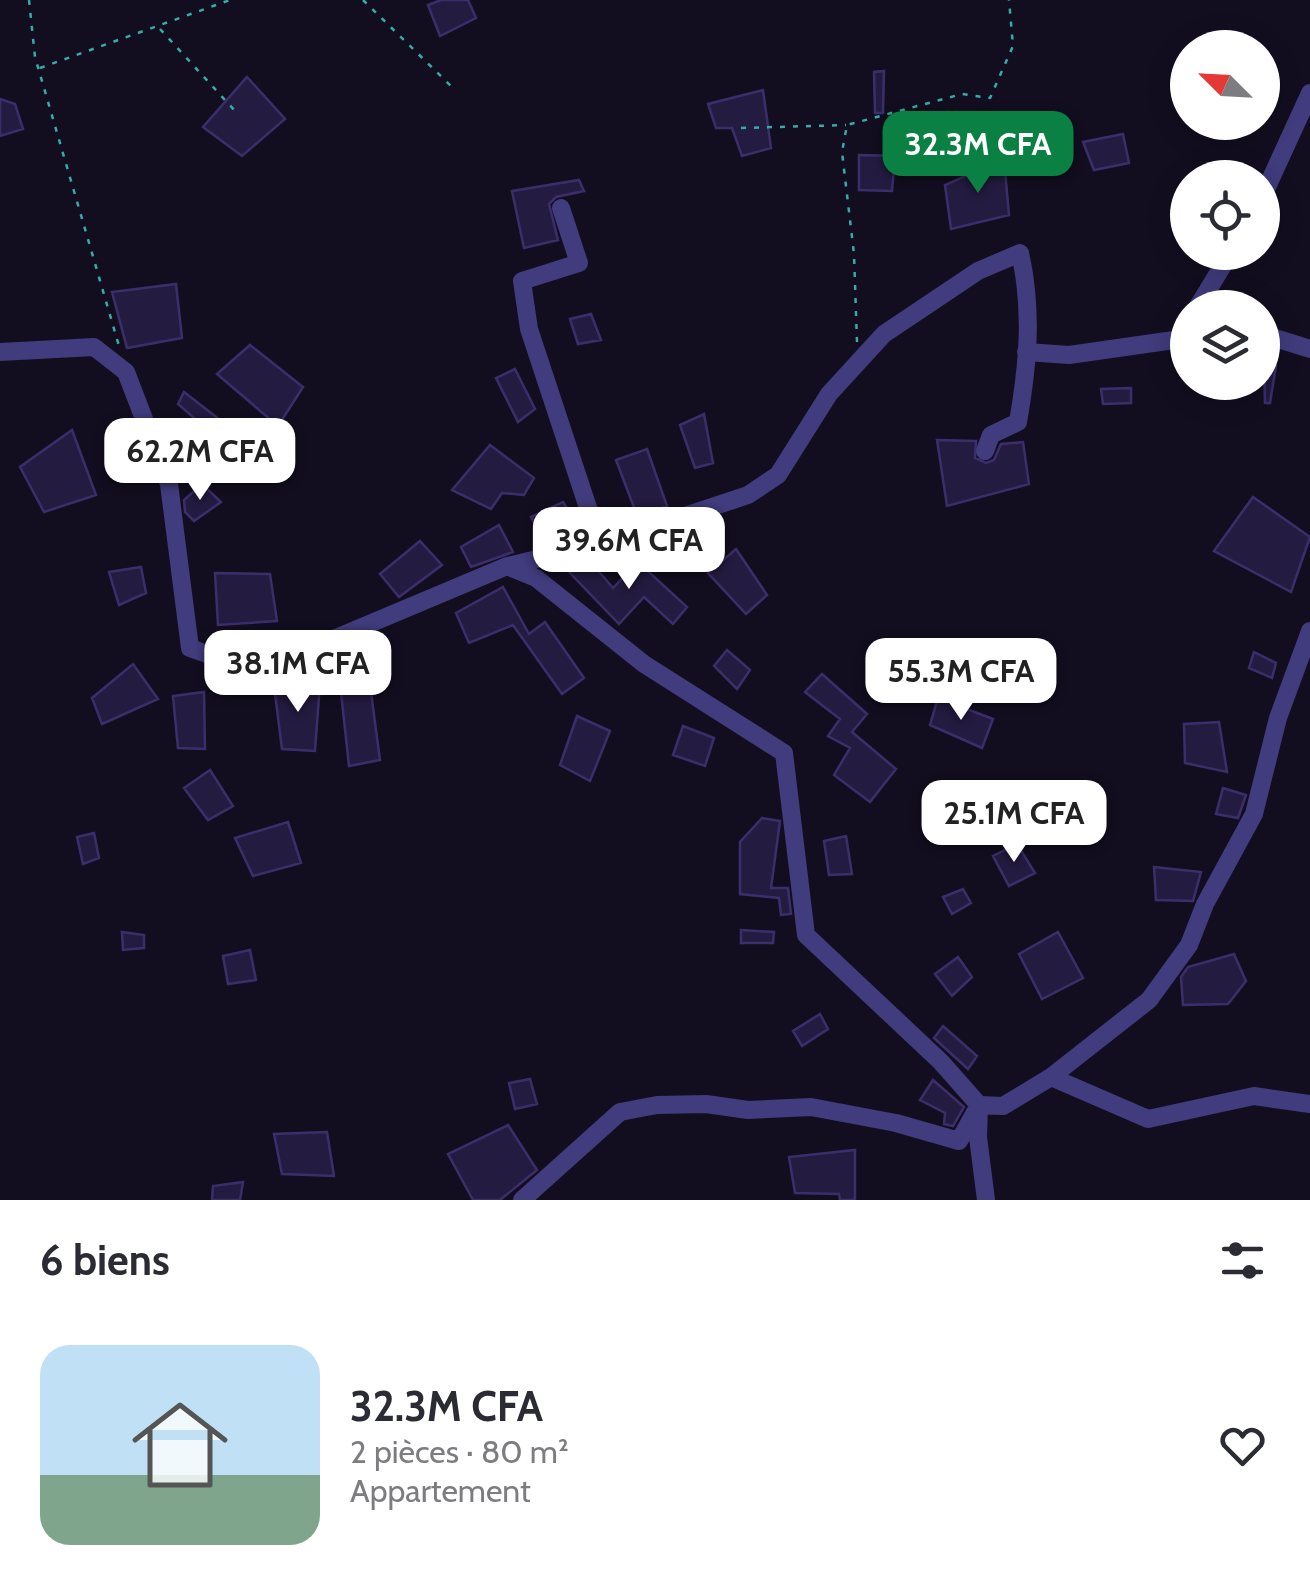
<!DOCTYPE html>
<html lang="fr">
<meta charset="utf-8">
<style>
:root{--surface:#fff;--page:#f2f2f3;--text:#2b2b33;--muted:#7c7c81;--line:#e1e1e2;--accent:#0b8043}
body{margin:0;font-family:Cabin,sans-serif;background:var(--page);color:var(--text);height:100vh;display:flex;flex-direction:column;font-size:38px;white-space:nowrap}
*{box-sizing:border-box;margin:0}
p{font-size:32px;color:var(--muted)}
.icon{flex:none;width:55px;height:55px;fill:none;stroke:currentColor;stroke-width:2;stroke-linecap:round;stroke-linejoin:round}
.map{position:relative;height:1200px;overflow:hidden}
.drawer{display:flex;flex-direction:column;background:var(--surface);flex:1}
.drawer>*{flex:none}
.needle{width:65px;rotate:294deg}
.fabs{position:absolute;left:1170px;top:30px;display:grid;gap:20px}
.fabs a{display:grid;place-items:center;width:110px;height:110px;border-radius:50%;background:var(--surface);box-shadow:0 5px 25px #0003;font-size:50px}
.price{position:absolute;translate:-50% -85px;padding:0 22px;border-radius:20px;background:#fff;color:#222;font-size:32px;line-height:65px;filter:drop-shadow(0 2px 5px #0008)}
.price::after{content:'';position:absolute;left:50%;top:60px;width:30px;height:22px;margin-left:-15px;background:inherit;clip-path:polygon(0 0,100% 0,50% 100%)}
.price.active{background:var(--accent);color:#fff}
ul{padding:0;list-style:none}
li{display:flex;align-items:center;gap:30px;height:250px;padding:0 40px}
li+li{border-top:2px solid var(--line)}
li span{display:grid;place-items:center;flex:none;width:280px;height:200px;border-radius:30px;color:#555}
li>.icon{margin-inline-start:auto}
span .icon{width:120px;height:120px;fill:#fffc;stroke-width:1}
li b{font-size:42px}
h2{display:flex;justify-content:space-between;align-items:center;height:120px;padding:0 40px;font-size:42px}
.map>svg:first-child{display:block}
</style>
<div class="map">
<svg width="1310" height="1200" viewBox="0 0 1310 1200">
<rect width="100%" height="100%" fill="#120e20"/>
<path fill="#241b40" stroke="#3c2e6b" stroke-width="2.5" d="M441 0H468L476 18 440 36 428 5Z
M884 71 883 113H875L874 72Z
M247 77 285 119 242 156 203 127Z
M763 90 771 148 742 156 732 128H716L708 104Z
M0 99 15 104 23 129 0 136Z
M1123 134 1129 163 1094 170 1083 142Z
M859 155 895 156 892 191 859 190Z
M1004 159 1009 215 951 229 945 185Z
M579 180 584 191 556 197 549 204 558 240 524 248 512 191Z
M176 284 182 338 127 348 112 292Z
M591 314 601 340 578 344 570 319Z
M250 345 303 387 278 426 217 374Z
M1264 365 1276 366 1270 403H1265Z
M515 369 535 409 518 422 496 378Z
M1131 388V403L1103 404 1101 389Z
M184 392 255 447 243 461 178 404Z
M704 414 713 463 695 468 680 425Z
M72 430 96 495 44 512 20 467Z
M937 440 976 441 975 458 986 463 994 460 1001 444 1023 442 1029 484 947 506Z
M490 445 534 478 524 495 502 493 491 509 452 490Z
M647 449 667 506 638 518 616 460Z
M202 484 221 502 194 521 185 512 184 500Z
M1253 497 1310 537 1291 592 1214 551Z
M563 502 577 525 544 541 531 517Z
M499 525 513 552 471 567 461 547Z
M420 541 442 565 399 597 380 574Z
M736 549 767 595 746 614 708 573Z
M589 560 613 588 638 562 687 607 673 624 644 597 619 624 570 573Z
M141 567 146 593 119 605 109 572Z
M215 573 270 574 277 621 218 625Z
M503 587 529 634 545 622 584 678 562 694 513 625 469 643 456 613Z
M727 650 750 670 737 689 714 666Z
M353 651 355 679 369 677 380 760 349 766 339 674H325L322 656Z
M1254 652 1276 663 1272 678 1249 668Z
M133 664 158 699 102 724 92 698Z
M822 674 867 714 852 732 896 769 870 802 834 775 850 748 828 736 840 719 805 692Z
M320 683 315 751 282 749 274 686Z
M204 692 205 749 178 748 173 696Z
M938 698 993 719 982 748 930 725Z
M577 716 610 731 590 781 560 765Z
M1219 722 1227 772 1185 763 1184 724Z
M683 726 714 738 705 766 673 755Z
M210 770 233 806 208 820 184 788Z
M1223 788 1246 795 1238 818 1216 814Z
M762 818 780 821 771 888H788L791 914 781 915 779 898 740 894V842Z
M288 822 301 863 253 876 235 838Z
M94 833 99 858 83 864 77 837Z
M846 836 852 874 829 875 824 841Z
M1017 844 1035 873 1009 886 993 856Z
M1154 867 1201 872 1193 901 1156 900Z
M963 889 971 903 952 914 943 897Z
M741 930 774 932 773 943H741Z
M122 932 144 935V948L123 950Z
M1058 932 1083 978 1042 999 1019 954Z
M250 950 256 980 228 984 223 956Z
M1234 954 1246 981 1228 1004 1183 1005 1181 977 1188 967Z
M958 957 972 977 952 996 935 974Z
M820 1014 828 1029 802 1046 793 1031Z
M943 1026 977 1056 968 1069 934 1038Z
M530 1079 537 1104 515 1109 509 1083Z
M933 1080 964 1107 953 1126 944 1124 945 1113 920 1100Z
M508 1125 537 1170 500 1200H473L448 1154Z
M327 1132 334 1176 282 1174 274 1134Z
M855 1150V1200H840L839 1194 795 1193 789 1157Z
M243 1182 240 1200H212L213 1186Z"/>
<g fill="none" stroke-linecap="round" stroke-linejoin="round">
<path stroke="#34aca8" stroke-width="2.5" stroke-dasharray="5 8" stroke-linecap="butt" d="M29 0 35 57 119 346
M363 0 451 86
M160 29 236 112
M40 68 230 0
M741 128 846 125
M857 342 854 254 842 152 847 125 962 94 990 98 1013 46 1009 0"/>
<path stroke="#403c7d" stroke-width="18" d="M1262 198 1310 93
M561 208 579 263 522 281 529 329 600 544
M1197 308 1231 252
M1262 334 1310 349
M0 352 94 347 126 372 169 484 190 648 221 659 324 643 507 566 536 578 644 664 784 753 806 935 941 1062 979 1105 978 1137 986 1200
M1026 352 1069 355 1188 338
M508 566 600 544 748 495 778 475 829 394 884 334 978 271 1020 253C1033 310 1028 365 1018 422L991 435 985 451
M1051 1077 1149 1000 1189 945 1205 904 1254 814 1278 718 1310 631
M522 1200 620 1112 657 1105 706 1104 748 1110 811 1107 896 1123 959 1141 979 1105 1003 1106 1051 1077 1148 1119 1254 1096 1310 1104"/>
</g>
</svg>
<div class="fabs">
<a><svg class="needle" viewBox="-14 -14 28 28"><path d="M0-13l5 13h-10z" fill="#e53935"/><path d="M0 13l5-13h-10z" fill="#7c7c81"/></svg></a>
<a><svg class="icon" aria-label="locate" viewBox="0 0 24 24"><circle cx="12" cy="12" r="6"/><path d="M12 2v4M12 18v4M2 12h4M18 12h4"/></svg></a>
<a><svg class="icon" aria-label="layers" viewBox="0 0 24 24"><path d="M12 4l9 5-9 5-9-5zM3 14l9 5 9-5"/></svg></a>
</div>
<b class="price active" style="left:978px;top:196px">32.3M CFA</b>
<b class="price" style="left:200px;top:503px">62.2M CFA</b>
<b class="price" style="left:629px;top:592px">39.6M CFA</b>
<b class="price" style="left:298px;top:715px">38.1M CFA</b>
<b class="price" style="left:961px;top:723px">55.3M CFA</b>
<b class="price" style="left:1014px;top:865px">25.1M CFA</b>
</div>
<section class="drawer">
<h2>6 biens<svg class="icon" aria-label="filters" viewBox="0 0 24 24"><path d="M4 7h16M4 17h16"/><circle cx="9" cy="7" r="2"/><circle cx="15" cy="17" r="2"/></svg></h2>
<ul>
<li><span style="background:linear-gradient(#bfe0f5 65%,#7fa58c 0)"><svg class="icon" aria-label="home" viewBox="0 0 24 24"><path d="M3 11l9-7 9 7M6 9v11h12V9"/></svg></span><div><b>32.3M CFA</b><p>2 pièces · 80 m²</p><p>Appartement</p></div><svg class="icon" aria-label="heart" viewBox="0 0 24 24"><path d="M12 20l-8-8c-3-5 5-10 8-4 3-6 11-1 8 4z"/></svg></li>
</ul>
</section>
